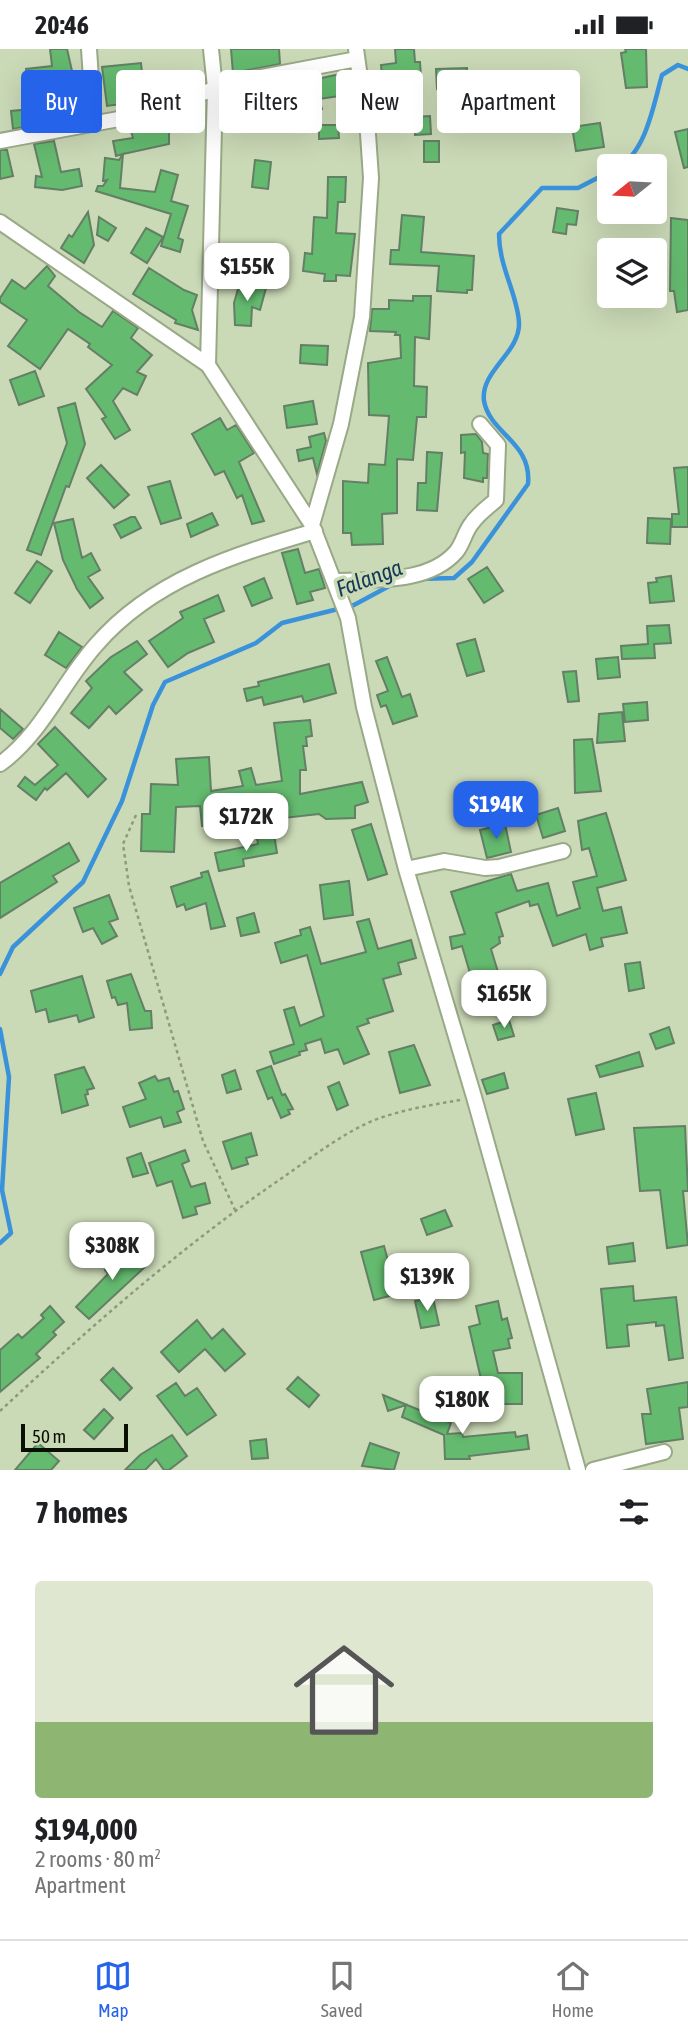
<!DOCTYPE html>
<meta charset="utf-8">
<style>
:root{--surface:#fff;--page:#f2f2f2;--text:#202124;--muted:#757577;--line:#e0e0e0;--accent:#2563eb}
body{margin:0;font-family:"Asap Condensed",sans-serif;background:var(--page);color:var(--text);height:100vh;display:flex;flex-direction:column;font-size:26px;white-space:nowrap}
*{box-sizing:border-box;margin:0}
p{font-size:23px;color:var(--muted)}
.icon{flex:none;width:38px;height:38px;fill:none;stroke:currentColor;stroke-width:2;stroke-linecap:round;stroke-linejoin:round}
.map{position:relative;height:1421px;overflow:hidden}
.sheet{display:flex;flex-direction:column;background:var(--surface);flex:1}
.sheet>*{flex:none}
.guide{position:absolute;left:21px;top:21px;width:648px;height:63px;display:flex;gap:14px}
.needle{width:46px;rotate:252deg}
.fabs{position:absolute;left:597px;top:105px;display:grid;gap:14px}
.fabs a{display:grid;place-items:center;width:70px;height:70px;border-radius:7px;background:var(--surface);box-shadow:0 7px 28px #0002;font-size:35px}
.scale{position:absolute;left:21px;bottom:18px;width:107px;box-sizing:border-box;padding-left:7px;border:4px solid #0a0f04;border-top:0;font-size:19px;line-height:24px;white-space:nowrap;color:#0a0f04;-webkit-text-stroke:5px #cad9b6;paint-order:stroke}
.price{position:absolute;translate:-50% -60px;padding:0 16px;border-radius:14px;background:#fff;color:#222;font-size:23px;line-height:46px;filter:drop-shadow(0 2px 4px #0008)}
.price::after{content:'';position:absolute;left:50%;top:42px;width:21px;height:16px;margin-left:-10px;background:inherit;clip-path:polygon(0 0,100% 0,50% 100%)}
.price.active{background:var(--accent);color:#fff}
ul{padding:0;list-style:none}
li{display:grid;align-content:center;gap:14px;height:371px;padding:0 35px}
li span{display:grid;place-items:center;height:217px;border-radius:7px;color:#555}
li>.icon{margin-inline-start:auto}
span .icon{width:126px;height:126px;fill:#fffc;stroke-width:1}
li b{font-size:30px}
h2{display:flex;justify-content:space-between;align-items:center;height:84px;padding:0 35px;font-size:30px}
.pill{padding:0 24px;border-radius:7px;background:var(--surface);box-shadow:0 7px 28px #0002;font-size:24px;line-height:63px}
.pill.active{background:var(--accent);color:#fff}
.status{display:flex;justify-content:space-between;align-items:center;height:49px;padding:0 35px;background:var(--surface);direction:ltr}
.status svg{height:19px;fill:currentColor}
.dock{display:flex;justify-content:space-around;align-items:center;height:98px;border-top:2px solid var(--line);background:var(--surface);font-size:19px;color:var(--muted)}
.dock a{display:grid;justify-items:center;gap:4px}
.dock .active{color:var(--accent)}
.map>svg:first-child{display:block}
</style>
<div class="status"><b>20:46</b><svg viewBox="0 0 49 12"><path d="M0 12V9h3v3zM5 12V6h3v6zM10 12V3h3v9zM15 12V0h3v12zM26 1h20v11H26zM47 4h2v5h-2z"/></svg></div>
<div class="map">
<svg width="688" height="1421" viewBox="0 0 688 1421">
<rect width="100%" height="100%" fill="#cad9b6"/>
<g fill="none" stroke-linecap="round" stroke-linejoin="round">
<path stroke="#3a93da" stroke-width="4.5" d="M619 117C646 103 654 54 662 26L678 16 688 20
M419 530 454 529 472 513 528 435C532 393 490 385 484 352 480 322 520 304 519 274 518 246 499 219 499 185L542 139H578L609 123
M0 925 13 898 83 833 122 752 153 656 165 633 256 594 282 574 354 556 393 535
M0 980 9 1028 2 1141 11 1184 0 1194"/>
</g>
<path fill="#64ba6f" stroke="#637f65" stroke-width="2" d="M50 0H67L75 35 61 38 64 50 52 53 56 72 13 80 11 62 31 60 26 20 52 17Z
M231 0H279L280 15 233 24Z
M395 0H414L415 13H420L421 28 393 29V36L383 37 381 16 396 14Z
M625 0H646L647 38 626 39 621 4 626 3Z
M141 14 145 52 107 57 102 18Z
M467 19 468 41 479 38 482 51 453 56 452 39 437 40 436 20Z
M349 23 353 45 319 50 322 60 309 64 303 42 318 38 317 30Z
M265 37V40L275 39 276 62 236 64 234 44Z
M430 67 431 85 415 86V68Z
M169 74V95L123 105 120 139 155 143 161 121 178 126 171 152 188 157 178 189 183 191 180 203 161 197 171 165 96 142 98 137H103L107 131 103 132 105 109 119 111 123 105 116 107 113 92 133 89 130 79Z
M600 74 604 98 576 102 572 78Z
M319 76H338L339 89 319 90Z
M688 80V118L684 119 675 83Z
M54 92 61 123 79 120 82 137 62 141 35 138 36 127 42 128 34 95Z
M424 92H439V113H424Z
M0 101H7L13 127 0 130Z
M255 111 271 113 268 140 252 138Z
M328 128H346L345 153H338L336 184 355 185 350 227 336 226V232H324L325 225 303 222 305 204 312 205 314 168 327 169Z
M557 159 578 162 576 176 567 175 566 185 553 183Z
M88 163 94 196 84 214 61 199 69 186 72 188Z
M402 166 424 168 421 203 474 207 472 241H467V244L437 242 439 217 390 215 391 201H399Z
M99 168 116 179 108 192 97 186Z
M671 169 688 171V261L677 263 674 242H670Z
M146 179 163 188 147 214 131 204Z
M47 217 55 227 48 237 79 263 102 278 113 262 138 279 131 289 152 306 137 323 146 327 137 346 123 339 113 352 130 381 115 390 102 370 106 368 86 340 112 316 88 298 90 295 68 280 40 320 8 297 27 271 0 253V249L12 231 25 240Z
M149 219 184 241 197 246 192 261 198 281 175 274 176 271 133 245Z
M240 233 266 239 260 261 252 258 251 277 235 276 234 254Z
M413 247H431L429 290 415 288 414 337 427 338 426 368H417L413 411 397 410V464L382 465 383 495 352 496 351 484H343V432L368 434 369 415 385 416 389 367 369 366 368 314 401 309 400 286H395L396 283 370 282 372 260H389V251L413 252Z
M301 296 328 297 327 316 300 314Z
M35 322 44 347 19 356 10 331Z
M313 352 317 375 287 379 284 357Z
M75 354 85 395 69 438 66 437 41 506 27 501 67 394 58 359Z
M220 369 227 381 236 376 254 404 239 413 264 472 252 475 242 446 237 449 224 422 215 426 192 385Z
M324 384 326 392 317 425 313 409 299 412 297 401 311 398 309 388Z
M476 385 482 393 483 404 488 405 487 429H483V433L464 429 465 403 461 404V386Z
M427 403 442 404 437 462 417 461 418 434H426Z
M101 416 129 446 114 459 87 429Z
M688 418V478H672V465H679L674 419Z
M170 432 181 469 161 475 148 438Z
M212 464 218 476 191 488 187 475Z
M131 468H135L141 479 121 489 114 476Z
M648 469 671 470 670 495 647 494Z
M73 470 82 509 91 504 100 521 88 528 103 549 90 559 77 540 63 511 54 474Z
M298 500 305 524 319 520 325 539 310 543 313 551 297 555 282 504Z
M37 512 52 522 30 554 15 544Z
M487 518 503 542 484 554 468 530Z
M671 527 674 552 650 554 648 534 657 533 656 529Z
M264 529 272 549 252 557 244 538Z
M218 546 224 562 204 570 214 593 188 604 168 618 149 592 183 569 180 563Z
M669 576 671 594 654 595 655 609 622 610 621 597 648 595 647 577Z
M59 583 82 598 66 619 45 606Z
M475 590 484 622 467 627 457 595Z
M137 592 147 605 124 623 142 641 116 665 109 657 89 679 71 664 92 639 86 632 111 608Z
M387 608 402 648 410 645 417 667 393 675 386 656 381 658 377 646 388 642 376 612Z
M618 608 620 628 598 630 596 610Z
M329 615 336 644 304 653 302 647 264 656 262 648 247 652 244 640 259 637 258 633Z
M576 622 579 652 568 653 563 623Z
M647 653 648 671 625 673 623 655Z
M0 660 23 680 13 690 0 679Z
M622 663 625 692 597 694 599 665Z
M310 671 312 687 306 688 307 697H303L306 721H300V745L362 733 368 753 355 757V769L326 770 319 765 284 769 282 749 252 752 255 766 219 772 220 776 202 777 200 757 176 758 174 803 141 802 142 765H150L151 735 178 736 176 710 209 708 211 742 243 737 239 722 251 719 256 736 282 732 274 674Z
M55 678 106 730 88 748 66 724 47 741 45 739 36 751 18 737 25 728 35 736 58 716 38 695Z
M592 690 601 742 575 744 574 691Z
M498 745 501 755 511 752 515 765 494 772 486 748Z
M558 759 565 782 543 789 536 766Z
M606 764 626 831 597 839 603 862 621 858 627 884 601 889 603 897 590 901 586 885 553 897 538 855 530 857 529 852 496 864 503 887 499 888 500 894 491 900 498 923 472 931 462 897 452 900 450 888 465 885 451 843 511 825 517 842 548 834 557 867 580 859 573 833 597 827 589 799 582 801 578 772Z
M371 775 387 825 368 831 352 781Z
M505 775 511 803 487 809 480 781Z
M274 785 277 804 243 810 244 817 219 822 215 804 258 795 257 789Z
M69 794 79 812 53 827 57 833 0 869V834Z
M208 822 225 877 211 880 206 854 186 861 184 855 177 858 171 838 202 828 201 824Z
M349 832 353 866 324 870 320 836Z
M109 846 118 870 109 873 117 887 102 895 93 879 83 883 74 859Z
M254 864 259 883 241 887 237 869Z
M369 870 378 900 411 891 416 909 398 914 401 925 383 930 393 962 367 970 369 974 357 978 369 1005 344 1015 338 1000 325 1004 321 990 305 995 307 1001 299 1003 300 1006 274 1015 270 1003 294 995 284 961 294 958 300 977 324 967 307 906 281 914 275 894 301 886 300 881 310 878 321 915 366 903 357 873Z
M640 913 644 939 629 942 625 915Z
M131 925 145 962H151L152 979 130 981 127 954 118 956 115 948 112 949 107 932Z
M82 927 94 968 79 973 77 966 49 973 46 960 36 963 31 942Z
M509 971 514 987 498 991 493 976Z
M669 978 674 994 656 1000 650 985Z
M414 996 430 1036 400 1044 389 1003Z
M639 1003 643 1017 600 1028 596 1017Z
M271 1017 282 1046 285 1045 293 1060 288 1061 290 1065 281 1069 272 1048 268 1050 257 1022Z
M84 1018 94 1039 87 1041 88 1045 85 1046 88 1056 62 1064 55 1026Z
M235 1021 241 1040 227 1044 222 1026Z
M504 1024 508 1039 487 1045 482 1031Z
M155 1027 158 1032 169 1029 174 1043 178 1042 184 1060 177 1063 181 1073 164 1078 161 1068 130 1078 123 1058 146 1050 139 1034Z
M339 1033 348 1056 337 1061 328 1038Z
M596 1044 604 1080 576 1086 568 1050Z
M685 1077 688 1142H683L688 1196 667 1199 660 1141 640 1142 634 1079Z
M251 1084 257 1106 246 1109 248 1115 232 1120 223 1093Z
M185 1101 189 1112 182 1115 191 1138 205 1134 210 1154 195 1158 197 1165 183 1169 172 1132 157 1137 149 1114Z
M141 1104 148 1124 133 1128 127 1109Z
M445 1161 452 1177 427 1186 421 1170Z
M633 1194 635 1212 609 1215 607 1198Z
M384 1197 397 1245 374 1251 361 1203Z
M129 1198 146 1217 89 1270 76 1258 108 1225 105 1221Z
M633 1237 634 1252 676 1248 683 1309 669 1311 664 1276 656 1277V1273L627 1276 629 1297 607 1299 601 1240Z
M433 1249 439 1276 421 1279 415 1252Z
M498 1252 502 1271 507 1269 512 1289 508 1290 510 1299 493 1302 498 1324H522V1355H488L487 1365 464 1362 469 1329 481 1330 469 1278 480 1275 476 1257Z
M50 1257 64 1273 53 1283 56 1286 36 1305 40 1309 0 1343V1301L18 1285 22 1289 44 1269 41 1266Z
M197 1271 212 1290 223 1280 245 1305 225 1322 205 1300 179 1323 161 1303Z
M113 1319 132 1339 120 1351 101 1331Z
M298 1328 319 1346 309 1358 287 1340Z
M688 1333V1358L679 1359 683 1390 646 1395 642 1365H651L647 1340Z
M176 1334 185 1347 197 1339 216 1366 187 1386 157 1347Z
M383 1346 451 1374 447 1385 462 1384 463 1388 515 1383 516 1388 527 1386 529 1400 469 1407 470 1410H445L444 1386 402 1368 406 1356 388 1362Z
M104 1360 113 1369 94 1390 84 1381Z
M172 1386 187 1407 169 1421H164L156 1410 145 1421H125L140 1406Z
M266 1390 268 1409 252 1410 250 1392Z
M38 1394 59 1412 51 1421H15Z
M370 1394 399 1404 394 1421 362 1417Z"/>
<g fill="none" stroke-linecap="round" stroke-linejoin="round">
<g stroke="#99a886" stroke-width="18">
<path id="street" d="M89 0 94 75
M0 92 124 69 240 32 357 10
M0 173 208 316 312 476 348 569 364 658 406 820 474 1048 578 1421
M208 316 215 39 211 0
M312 476 341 375 362 268 371 129 368 85 356 0
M335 532C374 530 428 535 456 503 463 495 465 482 472 474 478 465 488 458 496 451L498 396 480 375
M0 715C42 685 62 634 96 596 153 530 234 506 315 482
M406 820 444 812 485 819 499 818 563 802
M593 1421 664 1403"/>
</g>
<path stroke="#8e997e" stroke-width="2.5" stroke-dasharray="3.5 3.5" stroke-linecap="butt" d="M136 766 123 795 129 837 203 1092 235 1161
M0 1362C89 1279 181 1198 282 1129 311 1109 340 1086 372 1072 400 1061 431 1056 460 1051"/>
<use href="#street" stroke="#fff" stroke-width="14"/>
</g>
<g text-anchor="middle" stroke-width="7" stroke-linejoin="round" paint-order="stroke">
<g font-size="23" font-style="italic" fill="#143856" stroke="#cad9b6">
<text transform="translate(369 529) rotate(-20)" y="8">Falanga</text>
</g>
</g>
</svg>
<div class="fabs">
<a><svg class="needle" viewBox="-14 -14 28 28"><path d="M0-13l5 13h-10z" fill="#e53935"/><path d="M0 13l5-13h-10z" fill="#757577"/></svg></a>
<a><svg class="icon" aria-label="layers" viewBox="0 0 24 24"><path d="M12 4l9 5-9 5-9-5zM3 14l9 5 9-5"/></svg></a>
</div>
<div class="scale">50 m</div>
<b class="price" style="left:247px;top:254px">$155K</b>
<b class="price active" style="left:496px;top:792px">$194K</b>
<b class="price" style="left:246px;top:804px">$172K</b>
<b class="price" style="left:504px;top:981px">$165K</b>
<b class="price" style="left:112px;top:1233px">$308K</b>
<b class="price" style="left:427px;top:1264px">$139K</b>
<b class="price" style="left:462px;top:1387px">$180K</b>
<div class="guide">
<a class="pill active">Buy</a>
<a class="pill">Rent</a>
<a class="pill">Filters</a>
<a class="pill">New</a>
<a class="pill">Apartment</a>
</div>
</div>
<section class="sheet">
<h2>7 homes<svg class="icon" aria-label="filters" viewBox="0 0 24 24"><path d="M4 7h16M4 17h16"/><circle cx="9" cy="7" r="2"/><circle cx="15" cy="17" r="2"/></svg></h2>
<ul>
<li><span style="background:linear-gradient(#dfe7d0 65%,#8fb573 0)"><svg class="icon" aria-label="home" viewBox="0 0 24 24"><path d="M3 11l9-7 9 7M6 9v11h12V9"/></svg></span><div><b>$194,000</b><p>2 rooms · 80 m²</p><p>Apartment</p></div></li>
</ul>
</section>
<nav class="dock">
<a class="active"><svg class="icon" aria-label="map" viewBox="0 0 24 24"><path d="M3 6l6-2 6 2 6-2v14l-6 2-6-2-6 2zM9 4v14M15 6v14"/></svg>Map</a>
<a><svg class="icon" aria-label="saved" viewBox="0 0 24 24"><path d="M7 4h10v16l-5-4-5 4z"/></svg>Saved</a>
<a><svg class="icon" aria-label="home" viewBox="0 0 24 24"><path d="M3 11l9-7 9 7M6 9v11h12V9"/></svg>Home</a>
</nav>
